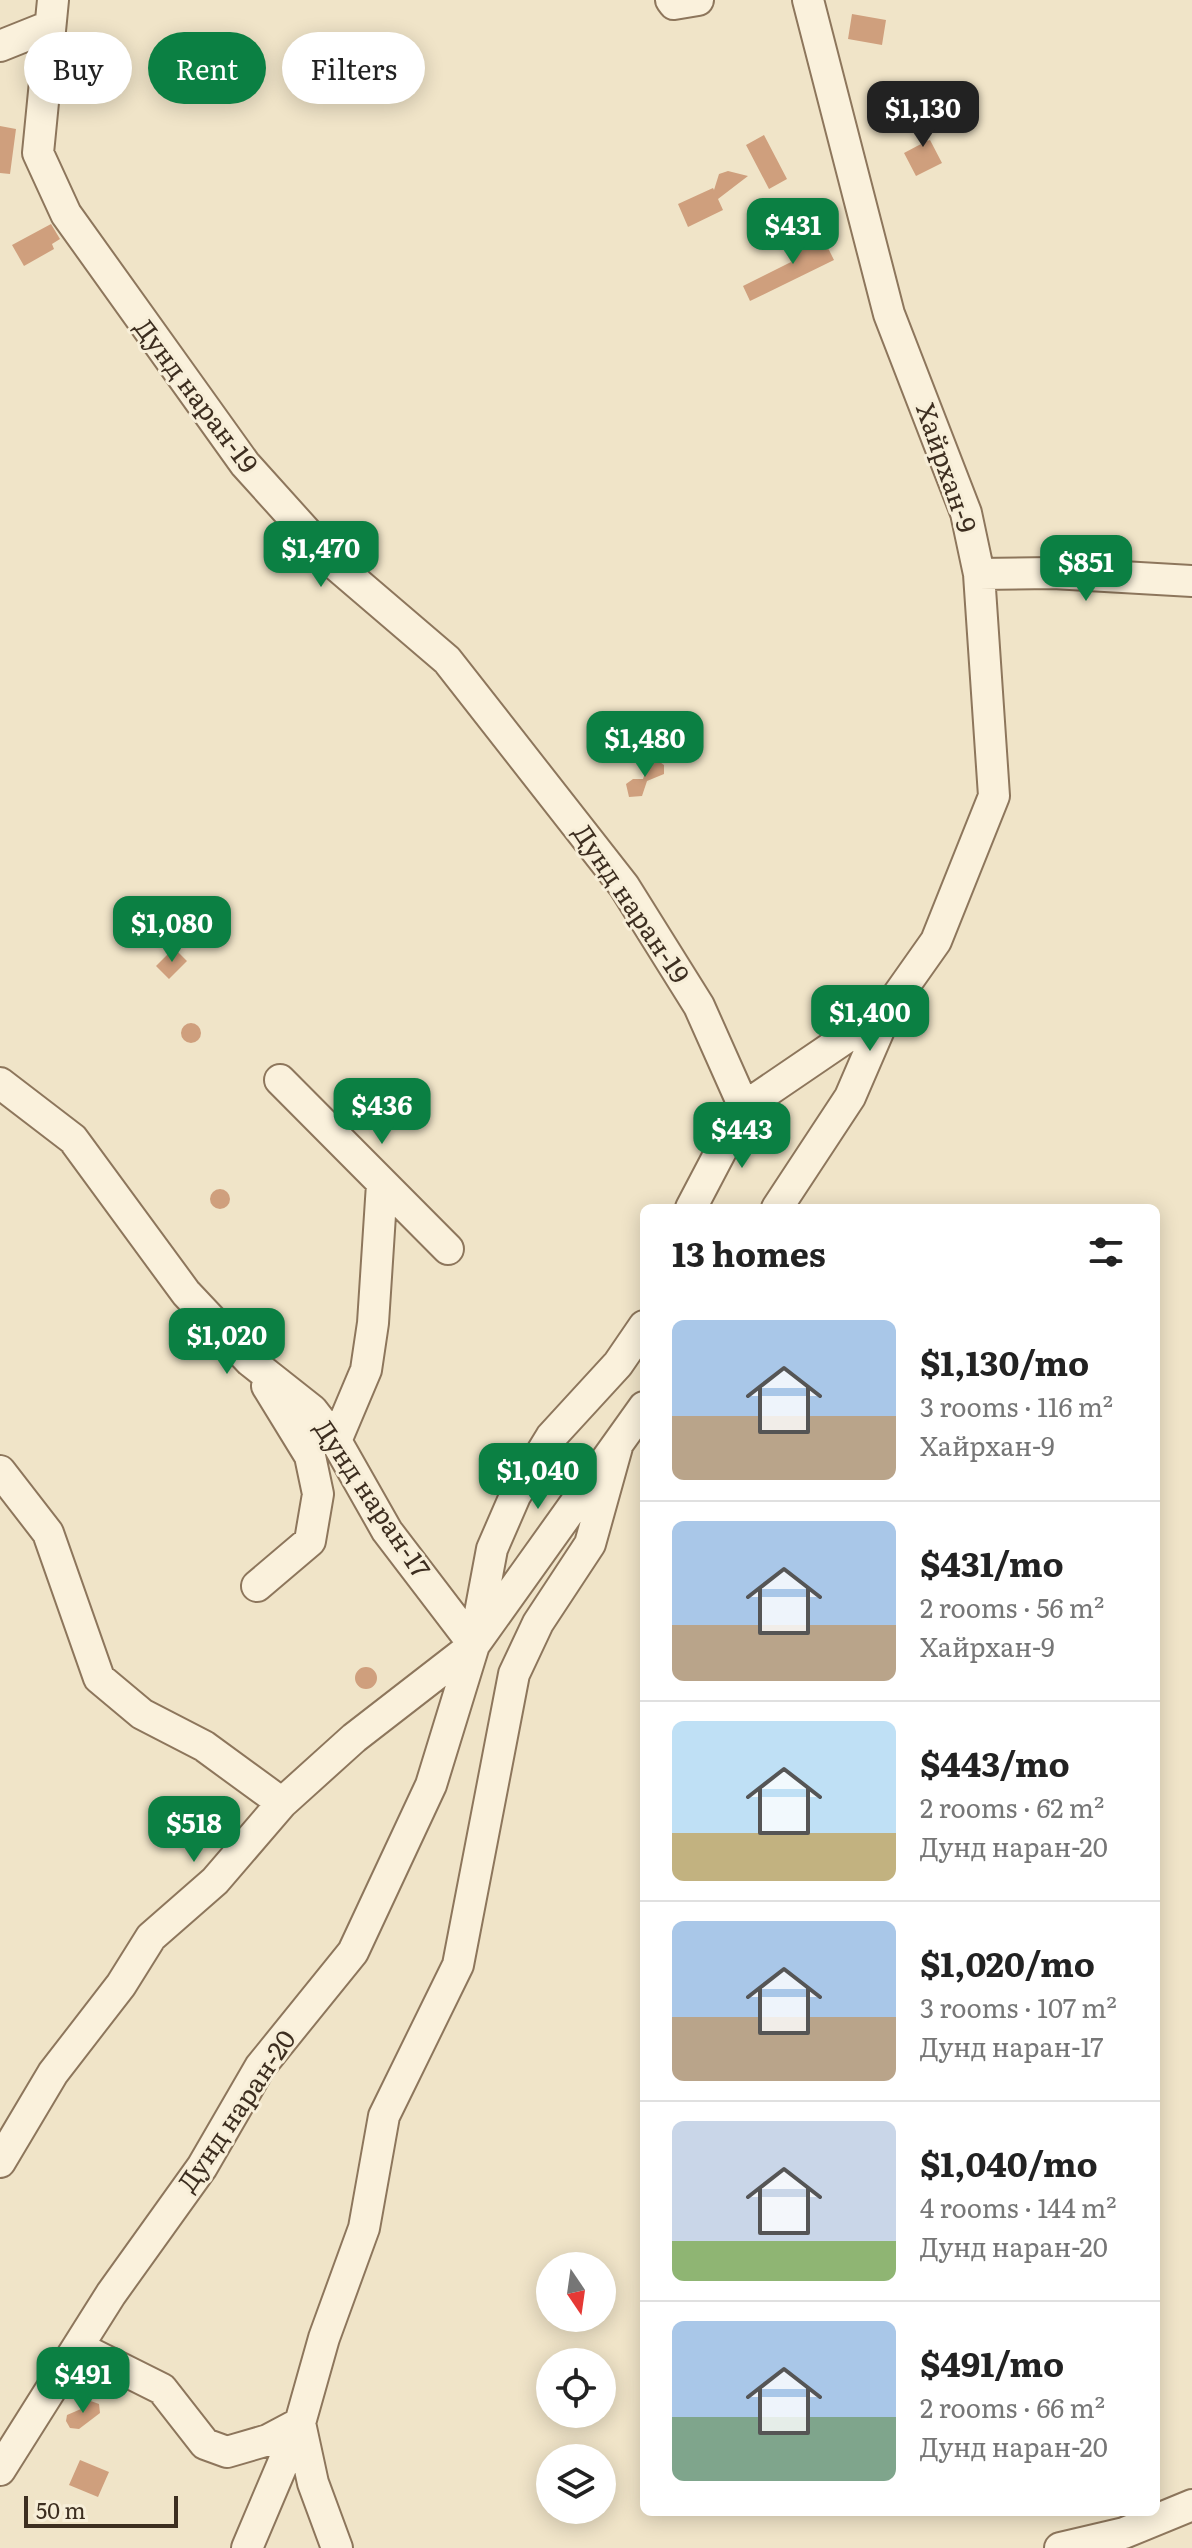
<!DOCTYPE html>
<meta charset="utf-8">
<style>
:root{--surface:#fff;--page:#f6f6f6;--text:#222;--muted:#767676;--line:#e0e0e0;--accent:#0b8043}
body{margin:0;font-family:Literata,serif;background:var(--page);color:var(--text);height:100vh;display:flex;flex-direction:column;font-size:30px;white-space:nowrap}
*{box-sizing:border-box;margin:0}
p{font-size:26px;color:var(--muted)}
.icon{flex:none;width:44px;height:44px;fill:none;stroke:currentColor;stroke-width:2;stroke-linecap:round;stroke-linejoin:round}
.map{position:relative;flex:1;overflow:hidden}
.panel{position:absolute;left:640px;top:1204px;width:520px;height:1312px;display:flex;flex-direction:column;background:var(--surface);border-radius:12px;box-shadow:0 4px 20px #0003}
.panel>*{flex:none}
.guide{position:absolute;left:24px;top:32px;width:496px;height:72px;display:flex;gap:16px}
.needle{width:52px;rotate:167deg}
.tools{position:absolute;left:536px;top:2252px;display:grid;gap:16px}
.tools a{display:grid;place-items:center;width:80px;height:80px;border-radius:50%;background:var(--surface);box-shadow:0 4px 20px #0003;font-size:40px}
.scale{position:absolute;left:24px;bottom:20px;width:154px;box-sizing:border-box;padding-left:8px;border:4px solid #3d2e20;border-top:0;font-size:22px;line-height:28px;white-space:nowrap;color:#3d2e20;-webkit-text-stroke:6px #f7eed8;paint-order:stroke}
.price{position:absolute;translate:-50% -68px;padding:0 18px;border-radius:16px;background:var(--accent);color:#fff;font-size:26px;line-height:52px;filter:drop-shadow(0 2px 4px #0008)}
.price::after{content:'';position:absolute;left:50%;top:48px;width:24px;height:18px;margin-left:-12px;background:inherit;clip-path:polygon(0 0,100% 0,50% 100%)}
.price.on{background:#222;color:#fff}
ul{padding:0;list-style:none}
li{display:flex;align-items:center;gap:24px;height:200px;padding:0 32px}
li+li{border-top:2px solid var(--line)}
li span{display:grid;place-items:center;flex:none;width:224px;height:160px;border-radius:12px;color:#555}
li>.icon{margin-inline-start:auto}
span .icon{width:96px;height:96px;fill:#fffc;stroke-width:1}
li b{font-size:34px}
h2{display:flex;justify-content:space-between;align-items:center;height:96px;padding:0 32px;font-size:34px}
.tag{padding:0 28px;border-radius:36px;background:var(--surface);box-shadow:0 4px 20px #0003;font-size:28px;line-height:72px}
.tag.on{background:var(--accent);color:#fff}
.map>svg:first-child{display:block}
</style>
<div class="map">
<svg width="1192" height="2548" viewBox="0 0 1192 2548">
<rect width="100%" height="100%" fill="#f0e4c8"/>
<path fill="#cf9f7d" d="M852 14 886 20 882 45 848 39Z
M924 116 932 125 927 141 930 140 942 163 916 176 904 153 921 144 913 125 915 119Z
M0 126 16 129 10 174 0 173Z
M764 135 787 179 769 189 746 145Z
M728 171 748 176 718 199 723 210 688 227 678 204 713 188 714 190 719 174Z
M51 224 60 239 52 244 54 249 24 266 12 245Z
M811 235 814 240 822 236 834 260 750 301 743 286 791 262 784 248Z
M657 760 664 765V774L647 781 642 796 629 797 626 784 633 779H643L648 763Z
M127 915a10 10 0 1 1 20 0a10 10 0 1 1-20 0Z
M174 948 187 961 169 979 156 966Z
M181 1033a10 10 0 1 1 20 0a10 10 0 1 1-20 0Z
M210 1199a10 10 0 1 1 20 0a10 10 0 1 1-20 0Z
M355 1678a11 11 0 1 1 22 0a11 11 0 1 1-22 0Z
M88 2400 99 2404 100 2413 79 2429 70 2428 66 2421 67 2415 81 2409Z
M80 2460 109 2472 98 2497 69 2485Z"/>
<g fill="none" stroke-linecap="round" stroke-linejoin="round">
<g stroke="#8d765c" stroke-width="34">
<path id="minor" d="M53 0 38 153 66 214 245 464 336 565 447 660 624 886 699 1006 744 1107
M671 0 674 4 698 0
M0 46 50 26
M979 574 1053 573 1192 581
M280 1080 448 1249
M0 1083 73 1139 186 1293 250 1361 312 1410 336 1441 387 1531 474 1645
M691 1208 744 1107 888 1009 936 941 994 796 979 574 966 513 889 314 808 0
M777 1208 850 1097 888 1009
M336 1441 366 1370 373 1323 382 1184
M0 1471 48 1533 99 1678 142 1714 204 1746 282 1803
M257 1586 310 1541 318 1494 310 1456 267 1386
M0 2162 53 2073 121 1985 151 1937 215 1881 282 1803 354 1738 474 1645 644 1407
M76 2350 86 2351 162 2389 205 2444 227 2452 268 2440 300 2423 313 2483 337 2548
M0 2470 111 2294 202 2167 260 2067 353 1952 431 1785 474 1645 492 1549 515 1496 551 1437 618 1364 644 1326
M247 2548 300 2423 324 2338 364 2228 384 2116 458 1965 514 1674 538 1623 590 1544 617 1447
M1060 2548 1124 2533 1192 2505"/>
</g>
<use href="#minor" stroke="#faf1dc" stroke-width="30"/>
</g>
<g text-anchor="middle" stroke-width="6" stroke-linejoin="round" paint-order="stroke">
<g font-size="26" fill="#3d2e20" stroke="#f7eed8">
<text transform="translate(196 396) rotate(53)" y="9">Дунд наран-19</text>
<text transform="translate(946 468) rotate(71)" y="9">Хайрхан-9</text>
<text transform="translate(631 904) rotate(56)" y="9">Дунд наран-19</text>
<text transform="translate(372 1499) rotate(56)" y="9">Дунд наран-17</text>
<text transform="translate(237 2111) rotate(-56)" y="9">Дунд наран-20</text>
</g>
</g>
</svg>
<div class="tools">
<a><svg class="needle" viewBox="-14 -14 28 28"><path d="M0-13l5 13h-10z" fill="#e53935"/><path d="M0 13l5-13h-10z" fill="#767676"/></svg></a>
<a><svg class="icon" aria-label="locate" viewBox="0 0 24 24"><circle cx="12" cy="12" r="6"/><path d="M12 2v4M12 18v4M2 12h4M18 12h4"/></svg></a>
<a><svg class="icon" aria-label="layers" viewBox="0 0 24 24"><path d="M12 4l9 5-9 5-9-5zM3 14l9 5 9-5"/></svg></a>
</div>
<div class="scale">50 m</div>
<b class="price on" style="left:923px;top:149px">$1,130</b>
<b class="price" style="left:793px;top:266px">$431</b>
<b class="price" style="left:321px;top:589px">$1,470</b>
<b class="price" style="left:1086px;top:603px">$851</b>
<b class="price" style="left:645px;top:779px">$1,480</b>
<b class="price" style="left:172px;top:964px">$1,080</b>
<b class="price" style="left:870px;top:1053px">$1,400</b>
<b class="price" style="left:382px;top:1146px">$436</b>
<b class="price" style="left:742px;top:1170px">$443</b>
<b class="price" style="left:227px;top:1376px">$1,020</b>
<b class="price" style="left:538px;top:1511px">$1,040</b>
<b class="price" style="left:194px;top:1864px">$518</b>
<b class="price" style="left:83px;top:2415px">$491</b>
<div class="guide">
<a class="tag">Buy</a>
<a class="tag on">Rent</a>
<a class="tag">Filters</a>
</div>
<section class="panel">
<h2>13 homes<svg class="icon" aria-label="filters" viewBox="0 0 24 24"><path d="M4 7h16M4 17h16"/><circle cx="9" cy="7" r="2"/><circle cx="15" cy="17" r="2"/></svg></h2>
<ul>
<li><span style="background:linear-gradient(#a9c7e8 60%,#b9a48a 0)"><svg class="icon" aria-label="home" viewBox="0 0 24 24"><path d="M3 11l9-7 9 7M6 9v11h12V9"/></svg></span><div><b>$1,130/mo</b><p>3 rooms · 116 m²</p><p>Хайрхан-9</p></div></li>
<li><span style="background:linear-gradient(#a9c7e8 65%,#b9a48a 0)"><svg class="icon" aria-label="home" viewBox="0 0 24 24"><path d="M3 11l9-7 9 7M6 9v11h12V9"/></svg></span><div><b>$431/mo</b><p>2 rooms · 56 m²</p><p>Хайрхан-9</p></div></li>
<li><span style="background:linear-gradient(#bfe0f5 70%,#c2b280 0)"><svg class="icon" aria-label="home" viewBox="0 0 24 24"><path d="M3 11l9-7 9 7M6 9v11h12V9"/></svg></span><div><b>$443/mo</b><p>2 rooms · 62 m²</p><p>Дунд наран-20</p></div></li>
<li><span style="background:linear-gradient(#a9c7e8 60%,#b9a48a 0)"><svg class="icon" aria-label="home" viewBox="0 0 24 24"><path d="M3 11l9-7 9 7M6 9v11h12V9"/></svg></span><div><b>$1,020/mo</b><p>3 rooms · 107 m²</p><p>Дунд наран-17</p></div></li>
<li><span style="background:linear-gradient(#c9d6e8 75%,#8fb573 0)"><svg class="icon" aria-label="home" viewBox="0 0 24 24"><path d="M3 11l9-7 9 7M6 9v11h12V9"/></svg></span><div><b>$1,040/mo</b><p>4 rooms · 144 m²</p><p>Дунд наран-20</p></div></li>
<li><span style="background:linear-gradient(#a9c7e8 60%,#7fa58c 0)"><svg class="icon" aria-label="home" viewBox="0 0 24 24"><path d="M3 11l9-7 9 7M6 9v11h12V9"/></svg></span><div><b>$491/mo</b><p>2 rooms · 66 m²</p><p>Дунд наран-20</p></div></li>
</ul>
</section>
</div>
